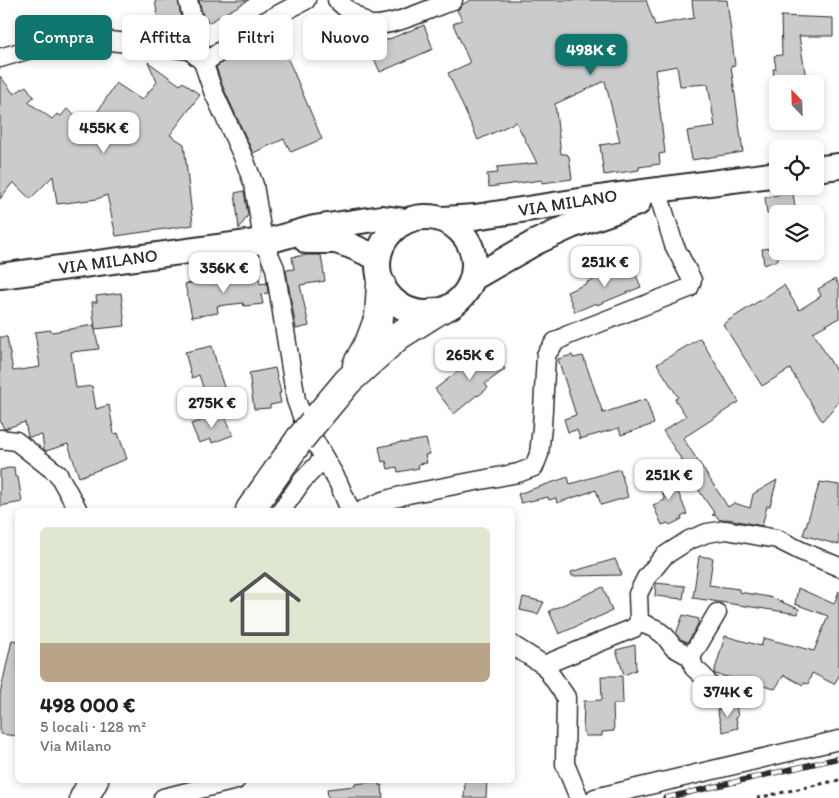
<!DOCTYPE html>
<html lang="it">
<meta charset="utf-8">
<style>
:root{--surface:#fff;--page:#f6f6f6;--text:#202124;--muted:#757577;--accent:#0f766e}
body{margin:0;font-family:Itim,sans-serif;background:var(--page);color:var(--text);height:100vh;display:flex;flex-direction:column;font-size:19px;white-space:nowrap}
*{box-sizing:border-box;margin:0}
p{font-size:16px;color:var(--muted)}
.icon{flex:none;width:28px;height:28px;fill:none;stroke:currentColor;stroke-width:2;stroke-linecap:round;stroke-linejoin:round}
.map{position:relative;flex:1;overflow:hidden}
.side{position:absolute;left:15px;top:508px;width:500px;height:275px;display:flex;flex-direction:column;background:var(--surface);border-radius:8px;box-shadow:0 2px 8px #0003}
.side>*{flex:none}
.guide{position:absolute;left:15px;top:15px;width:500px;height:45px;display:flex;gap:10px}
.needle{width:32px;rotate:337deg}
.fabs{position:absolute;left:769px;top:75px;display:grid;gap:10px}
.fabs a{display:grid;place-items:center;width:55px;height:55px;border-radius:8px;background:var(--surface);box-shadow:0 2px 8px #0003;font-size:25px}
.price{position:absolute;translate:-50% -42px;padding:0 11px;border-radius:10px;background:#fff;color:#222;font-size:16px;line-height:32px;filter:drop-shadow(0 1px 2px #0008)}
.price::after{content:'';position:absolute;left:50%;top:30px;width:15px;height:11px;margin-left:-8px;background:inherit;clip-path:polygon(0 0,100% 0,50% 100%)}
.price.active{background:var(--accent);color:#fff}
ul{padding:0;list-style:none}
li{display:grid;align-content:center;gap:10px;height:265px;padding:0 25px}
li span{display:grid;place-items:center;height:155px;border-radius:8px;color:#555}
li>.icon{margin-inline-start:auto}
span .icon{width:90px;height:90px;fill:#fffc;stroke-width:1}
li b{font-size:21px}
.tag{padding:0 18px;border-radius:8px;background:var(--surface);box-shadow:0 2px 8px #0003;font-size:18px;line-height:45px}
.tag.active{background:var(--accent);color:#fff}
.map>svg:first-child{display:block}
</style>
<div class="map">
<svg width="839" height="798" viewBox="0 0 839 798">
<rect width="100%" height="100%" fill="#fff"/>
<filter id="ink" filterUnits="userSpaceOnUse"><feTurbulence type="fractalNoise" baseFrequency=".02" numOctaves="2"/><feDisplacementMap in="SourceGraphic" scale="10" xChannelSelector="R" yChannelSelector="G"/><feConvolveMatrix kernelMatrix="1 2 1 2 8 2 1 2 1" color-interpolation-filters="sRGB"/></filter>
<g filter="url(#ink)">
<path fill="#cbcbcb" stroke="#2b2b2b" d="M155 0H178L182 23 166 25 165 19 158 20Z
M199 0H249L208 23 207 19 204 20Z
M471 0H646L655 25 694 18 692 0H727L735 65 731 66 743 152 692 160 687 131 715 127 708 84 680 86 677 66 655 70 665 153 659 154 660 164 639 167V170L604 175 600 145 620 142 605 81 555 104 561 154H567L568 156H569L572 179 542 183V180L489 187 487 174 498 173 497 167 537 163 516 122 478 140 448 73 470 63 453 24 462 20 457 10 461 7 463 4Z
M781 16 833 18V36H799L807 84H775L773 69H776L774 56 782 55Z
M424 25 433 49 380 72 369 47Z
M273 29 292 68 322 139 291 152 284 139 253 153 223 87 216 67 262 35Z
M148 62 180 85 183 82 200 95 170 135 184 144 193 225 116 236 107 195 97 199 57 204 53 176 30 199 13 182 0 199V76L14 94 26 86 34 97 28 102 52 119 57 114 61 116 67 109 89 125 116 83 142 100 157 82Z
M244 191 248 215 239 229 235 193Z
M793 193 796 214H767L765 197Z
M778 247V260L764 265 762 249Z
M307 255H321L325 281 300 285 309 326 296 329 286 270 294 269 292 257Z
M631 263 641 287 597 305 596 303 575 312 567 292 588 283 587 282Z
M258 274 260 284 267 283 268 293 261 294 263 304 244 306 243 303 217 306 218 313 192 317 185 284 212 279 213 283 237 280V276Z
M835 279 839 286V318L813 332 839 376V402L822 421 790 369 762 386 723 324 784 285 799 310 821 296 818 289Z
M121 293 125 326 95 329 92 302H97L96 296Z
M94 325 99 349 71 352 76 388 92 386 96 409 109 405 114 434 118 433 127 459 79 477 68 444 46 451 44 450 42 435 28 437 25 422 4 429 0 420V337H7L13 371 40 367 35 332 51 330 52 332Z
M700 338 739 402 683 438 728 507 734 503 750 508 753 494 777 480 770 506H767L762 526 728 519 719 520 717 516 712 515 715 514 682 466 685 465 663 431 686 416 675 399 678 397 657 364Z
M212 346 218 369 224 387 205 393 199 375 192 378 185 352Z
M489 347 505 369 485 384 488 388 478 396 477 395 454 414 435 389Z
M572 355 573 358 583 356 603 413 646 399 654 424 621 435 619 428 580 439 577 430 568 432 564 419 576 415 558 359Z
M275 368 281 393H279L281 403 270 405V408L254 409 249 373Z
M224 413 233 435 212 443 211 439 199 443 191 424Z
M426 439 430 454 425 455 427 463 418 464 419 468 398 472 397 467 388 469 386 461 382 462 379 447 402 442 403 443Z
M14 467 15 477H18L22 502 0 506V470Z
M620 469 628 497 601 505 596 490 557 503 556 498 549 500 548 497 521 503 518 494 568 477 570 484Z
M669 470 687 514 681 517 682 519 670 525 668 523 662 525 653 505 665 500 656 474Z
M820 482 839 485V545L803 535Z
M699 556 713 558 709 585 739 589V592L769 597 799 609 798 614 693 598Z
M615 559 622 575 572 576 571 572Z
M656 583 685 586 683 599 655 596Z
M603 587 612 611 559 634 549 611Z
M798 588 834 604 839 591V676L834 684 812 673 808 684 804 683 803 685 784 675 775 689 715 674 714 673 725 636 761 646 764 638 814 651 828 616 795 604Z
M523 597 544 602 538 614 520 610Z
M683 615 699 619 697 626 688 642 680 639 676 634Z
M12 640 18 641V736L0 734V694Z
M635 645 636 670 624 675 616 650Z
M601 676H622L623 704H613L614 731 602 732V736H585V733L583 732 584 701 602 700Z
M736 705 738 717 736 718 738 728 723 732 717 710Z
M465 780H487L486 798H464Z
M379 781V785H382L383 798H328L327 789 355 786V784Z"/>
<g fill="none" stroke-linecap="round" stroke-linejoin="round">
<g stroke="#2b2b2b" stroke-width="21">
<path id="minor" d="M188 0 201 56 213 91 245 161 254 185 258 209 263 241 275 268 296 400 305 424 338 482 350 510
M337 0C343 6 361 21 368 24 387 30 434 7 453 0
M0 58 61 40 83 38 190 50 204 63 256 26 306 0
M0 439 16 441 58 474 78 510
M282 510 302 481 324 458
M363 510 383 501 408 494 518 473 534 467 539 454 542 427 546 355 555 342 568 335 689 288 692 280 674 245 659 196
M639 622 656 629 665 636 673 647 691 657 694 668 703 676 719 698
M512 645 544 665 566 697 565 764 579 798
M691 657 717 613
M544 665 634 628 639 622 638 594 646 578 664 556 689 540 707 533 726 530 777 539 801 551 839 567
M163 798 236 780
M595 798 839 740"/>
</g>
<g stroke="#2b2b2b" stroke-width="28">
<g id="secondary">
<path d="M815 169 839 166"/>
<circle cx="426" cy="265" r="48"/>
<path id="s1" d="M443 219 475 217 612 196 778 174"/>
<path d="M307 241H336L351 246 378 258"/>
<path id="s2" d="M0 276 263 241 275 239 314 228 381 218 405 221"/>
<path d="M473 278 536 242 571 226 638 203"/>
</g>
</g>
<g stroke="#2b2b2b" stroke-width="31">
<path id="trunk" d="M357 365 370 341 379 317 381 284
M313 423 348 381 398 336 436 312
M250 510 300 439
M84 798 94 780"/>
</g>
<path stroke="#2b2b2b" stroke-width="3" stroke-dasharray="4 4" stroke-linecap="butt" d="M757 798 839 780"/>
<use href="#minor" stroke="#fff" stroke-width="18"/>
<use href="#secondary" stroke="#fff" stroke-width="24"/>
<use href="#trunk" stroke="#fff" stroke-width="28"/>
<g stroke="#2b2b2b" stroke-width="5.5">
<path id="rail" d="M665 798 839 758"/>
</g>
<use href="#rail" stroke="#fff" stroke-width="4" stroke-dasharray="11" stroke-linecap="butt"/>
<g stroke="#2b2b2b" stroke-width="31" stroke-linecap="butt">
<path id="trunk-bridge" d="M300 439 313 423"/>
</g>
<use href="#trunk-bridge" stroke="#fff" stroke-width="28"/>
</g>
</g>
<g text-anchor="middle" stroke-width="4" stroke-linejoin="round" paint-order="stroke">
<g font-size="18" fill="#2b2b2b" stroke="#fff">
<text dy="6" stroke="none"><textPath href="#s1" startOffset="126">VIA MILANO</textPath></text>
<text dy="6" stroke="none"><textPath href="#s2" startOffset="109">VIA MILANO</textPath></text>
</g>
</g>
</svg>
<div class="fabs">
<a><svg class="needle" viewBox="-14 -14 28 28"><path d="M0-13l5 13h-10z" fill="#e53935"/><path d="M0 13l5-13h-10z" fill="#757577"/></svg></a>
<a><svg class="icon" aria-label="locate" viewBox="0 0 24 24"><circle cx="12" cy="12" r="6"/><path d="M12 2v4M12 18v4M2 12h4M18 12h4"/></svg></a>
<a><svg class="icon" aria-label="layers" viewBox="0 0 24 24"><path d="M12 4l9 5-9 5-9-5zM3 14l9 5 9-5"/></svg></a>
</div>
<b class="price active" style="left:591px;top:76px">498K €</b>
<b class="price" style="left:104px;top:154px">455K €</b>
<b class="price" style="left:605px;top:288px">251K €</b>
<b class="price" style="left:224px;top:294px">356K €</b>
<b class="price" style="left:470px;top:381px">265K €</b>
<b class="price" style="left:212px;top:429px">275K €</b>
<b class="price" style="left:669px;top:501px">251K €</b>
<b class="price" style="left:728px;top:718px">374K €</b>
<div class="guide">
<a class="tag active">Compra</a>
<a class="tag">Affitta</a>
<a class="tag">Filtri</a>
<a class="tag">Nuovo</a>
</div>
<section class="side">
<ul>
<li><span style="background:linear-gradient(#dfe7d0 75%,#b9a48a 0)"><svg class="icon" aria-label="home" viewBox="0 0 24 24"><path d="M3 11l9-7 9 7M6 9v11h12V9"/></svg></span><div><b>498 000 €</b><p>5 locali · 128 m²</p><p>Via Milano</p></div></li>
</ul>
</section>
</div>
